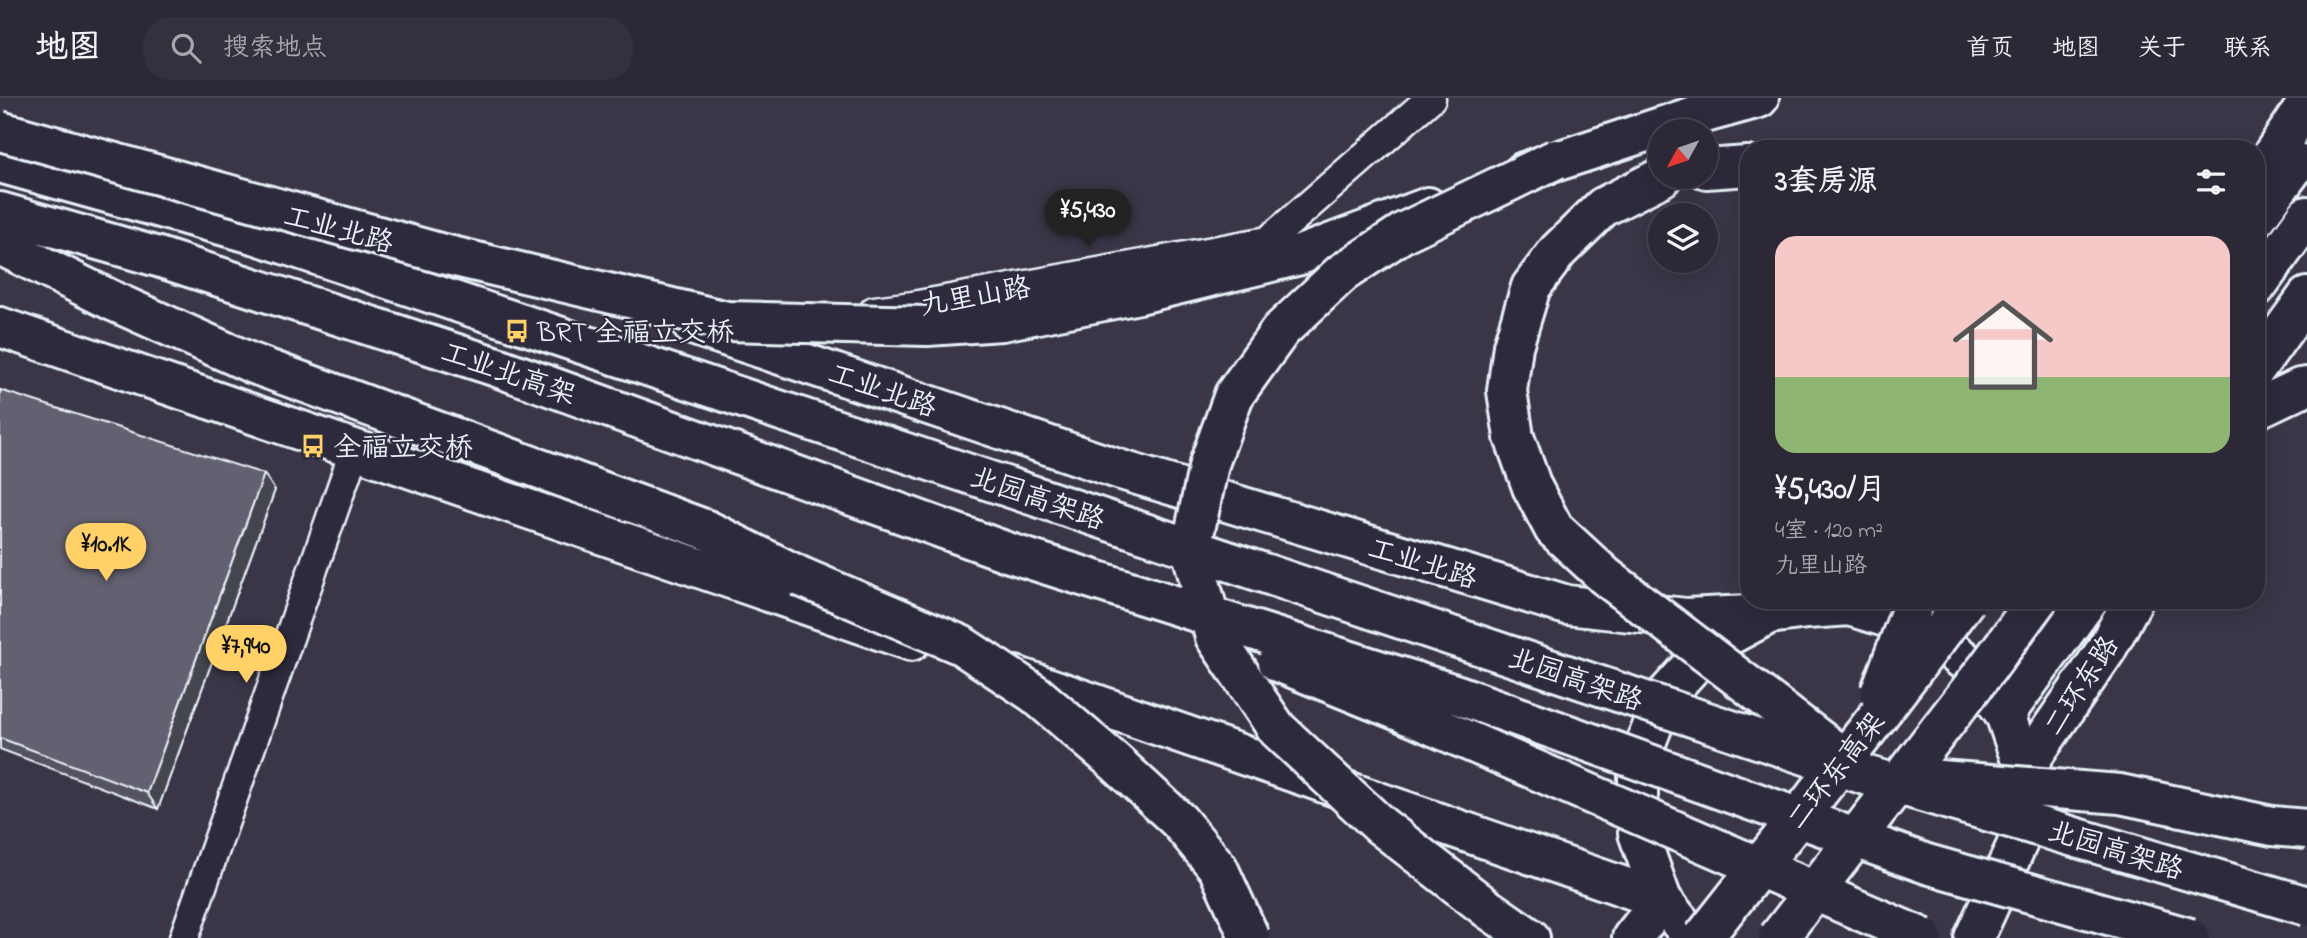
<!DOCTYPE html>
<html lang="zh">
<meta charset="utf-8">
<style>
:root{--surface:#2c2836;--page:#34303e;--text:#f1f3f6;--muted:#a6a6ad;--line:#484451;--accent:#ffd166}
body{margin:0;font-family:"Indie Flower","LXGW WenKai TC",sans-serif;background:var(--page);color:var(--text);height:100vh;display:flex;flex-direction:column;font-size:26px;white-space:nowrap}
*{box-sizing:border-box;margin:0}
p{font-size:23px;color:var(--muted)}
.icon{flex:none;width:38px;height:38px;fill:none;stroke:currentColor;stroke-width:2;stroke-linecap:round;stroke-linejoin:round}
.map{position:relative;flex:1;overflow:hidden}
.details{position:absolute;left:1740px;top:42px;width:525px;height:469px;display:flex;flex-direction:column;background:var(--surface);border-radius:28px;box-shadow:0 4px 18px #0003,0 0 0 2px var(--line)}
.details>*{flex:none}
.needle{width:46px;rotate:230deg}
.tools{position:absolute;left:1648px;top:21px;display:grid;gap:14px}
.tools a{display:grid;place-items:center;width:70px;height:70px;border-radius:50%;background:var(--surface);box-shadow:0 4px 18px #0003,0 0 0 2px var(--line);font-size:35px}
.price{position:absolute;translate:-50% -60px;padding:0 16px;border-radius:24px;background:var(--accent);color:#111;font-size:23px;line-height:46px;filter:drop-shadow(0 2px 4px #0008)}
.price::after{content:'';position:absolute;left:50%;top:42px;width:21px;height:16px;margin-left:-10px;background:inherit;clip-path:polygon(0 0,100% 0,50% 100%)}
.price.selected{background:#222;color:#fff}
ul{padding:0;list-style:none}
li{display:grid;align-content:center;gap:14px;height:371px;padding:0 35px}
li span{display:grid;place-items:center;height:217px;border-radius:21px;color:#555}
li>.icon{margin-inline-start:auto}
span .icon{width:126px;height:126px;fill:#fffc;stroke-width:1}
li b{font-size:30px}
h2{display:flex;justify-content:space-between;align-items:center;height:84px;padding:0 35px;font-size:30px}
header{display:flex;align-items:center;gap:42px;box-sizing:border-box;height:98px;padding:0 35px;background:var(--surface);border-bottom:2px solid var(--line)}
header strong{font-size:33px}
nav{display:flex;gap:38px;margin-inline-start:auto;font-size:24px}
.search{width:490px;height:63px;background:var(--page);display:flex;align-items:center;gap:18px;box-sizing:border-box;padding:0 24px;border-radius:28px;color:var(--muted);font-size:26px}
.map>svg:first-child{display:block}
</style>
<header>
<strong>地图</strong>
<div class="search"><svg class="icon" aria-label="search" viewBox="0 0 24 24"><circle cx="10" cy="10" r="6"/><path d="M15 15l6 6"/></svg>搜索地点</div>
<nav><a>首页</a><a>地图</a><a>关于</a><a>联系</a></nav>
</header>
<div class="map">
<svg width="2307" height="840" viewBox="0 0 2307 840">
<rect width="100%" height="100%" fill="#3a3648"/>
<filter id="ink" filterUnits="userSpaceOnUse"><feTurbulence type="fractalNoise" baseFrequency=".0143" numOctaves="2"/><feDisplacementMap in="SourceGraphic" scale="14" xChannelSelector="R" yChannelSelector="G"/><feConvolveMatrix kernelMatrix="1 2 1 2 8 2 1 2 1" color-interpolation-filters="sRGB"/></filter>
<g filter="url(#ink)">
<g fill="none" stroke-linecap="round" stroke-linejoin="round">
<g stroke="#e8f1f8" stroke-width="33">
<path id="minor" d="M874 213 913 208 1268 143 1431 0
M184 840 355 351"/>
</g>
<g stroke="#e8f1f8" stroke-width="44">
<path id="primary" d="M692 227 1118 371 1567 507 1686 520 1769 516
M0 229 911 543
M1015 578 1662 802"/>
</g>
<g stroke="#e8f1f8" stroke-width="44">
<path id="trunk" d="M0 65 257 137 850 336
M1706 71 1748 68
M1524 74 1694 18 1759 0
M2256 81 2307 6
M0 114 158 159 494 268 1010 455
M2256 120 2297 65
M0 147 115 204 251 265 707 432 799 478
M2256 189 2307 118
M927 228 1002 223 1139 196 1300 157 1428 109
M2256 270 2307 199
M2256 311 2300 290 2307 289
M1514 339 1507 293 1513 248 1531 189 1558 153 1603 109 1662 79
M2005 616 2088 502
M2024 671 2106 552 2133 502
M1488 811 1530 840
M1632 840 1662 802
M1693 840 1662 802 1638 735V665L1664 599 1711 547 1769 516 1807 511 1849 508 1922 530 1970 567 2005 616 2024 671 2025 729 1974 840"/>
</g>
<use href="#minor" stroke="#2f2a3d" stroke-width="28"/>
<use href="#primary" stroke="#2f2a3d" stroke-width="38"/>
<use href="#trunk" stroke="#2f2a3d" stroke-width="38"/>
<g stroke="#e8f1f8" stroke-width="44" stroke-linecap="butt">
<path id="trunk-bridge" d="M0 33 443 156 727 223 927 228
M850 336 1865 677 2307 808
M1514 339 1532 389 1554 431 1605 478 1841 658
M1010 455 1458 597 1927 766 2190 840
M799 478 961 547 1035 596 1115 664 1179 723 1218 770 1250 840
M1278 564 1404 615 1923 840
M1880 595 1915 502
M1940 682 2120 696 2272 728 2307 731
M1488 811 1380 727 1277 631 1215 539 1191 451 1209 366 1234 297 1281 232 1342 175 1404 134 1556 61
M1703 840 1865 635 1966 502
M1778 840 1988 569 2037 502"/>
</g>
<use href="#trunk-bridge" stroke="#2f2a3d" stroke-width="38"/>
</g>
<path fill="#555361" stroke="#e8f1f8" stroke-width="2" d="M0 292 275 392 158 711 0 651Z"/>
<path fill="#45444f" stroke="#e8f1f8" stroke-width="2" d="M264 376 275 392 158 711 147 695Z"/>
<path fill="#636171" stroke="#e8f1f8" stroke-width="2" d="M0 292 264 376 147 695 0 640Z"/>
</g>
<defs>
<g id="bus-bare" transform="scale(1.89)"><path d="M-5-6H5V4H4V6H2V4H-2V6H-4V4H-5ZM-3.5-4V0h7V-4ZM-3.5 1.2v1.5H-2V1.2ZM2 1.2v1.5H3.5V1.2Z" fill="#ffd166" stroke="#2f2a3d" stroke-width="2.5" paint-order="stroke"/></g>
</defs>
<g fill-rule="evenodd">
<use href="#bus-bare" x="517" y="233"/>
<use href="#bus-bare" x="313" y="348"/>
</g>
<g text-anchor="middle" stroke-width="5" stroke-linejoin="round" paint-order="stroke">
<g font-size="28" fill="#e8f1f8" stroke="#2f2a3d">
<text transform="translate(339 130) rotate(15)" y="10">工业北路</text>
<text transform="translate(975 197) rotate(-10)" y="10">九里山路</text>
<text transform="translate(509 274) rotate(19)" y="10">工业北高架</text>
<text transform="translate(883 291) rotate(19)" y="10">工业北路</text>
<text transform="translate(1038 399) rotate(19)" y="10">北园高架路</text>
<text transform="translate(1423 464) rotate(17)" y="10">工业北路</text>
<text transform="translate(1576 580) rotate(19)" y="10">北园高架路</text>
<text transform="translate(2080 587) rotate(-57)" y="10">二环东路</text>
<text transform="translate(1835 672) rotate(-52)" y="10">二环东高架</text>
<text transform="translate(2116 751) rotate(17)" y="10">北园高架路</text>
</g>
<g font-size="28" fill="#e8f1f8" stroke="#2f2a3d" text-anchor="start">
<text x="537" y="243">BRT 全福立交桥</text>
<text x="333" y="358">全福立交桥</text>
</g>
</g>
</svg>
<div class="tools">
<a><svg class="needle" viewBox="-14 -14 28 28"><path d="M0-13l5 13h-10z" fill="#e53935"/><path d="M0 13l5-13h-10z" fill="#a6a6ad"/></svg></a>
<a><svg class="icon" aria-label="layers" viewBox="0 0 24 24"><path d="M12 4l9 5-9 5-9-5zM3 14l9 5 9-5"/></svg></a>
</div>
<b class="price selected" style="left:1088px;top:151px">¥5,430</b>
<b class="price" style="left:106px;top:485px">¥10.1K</b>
<b class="price" style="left:246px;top:587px">¥7,940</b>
<section class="details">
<h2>3套房源<svg class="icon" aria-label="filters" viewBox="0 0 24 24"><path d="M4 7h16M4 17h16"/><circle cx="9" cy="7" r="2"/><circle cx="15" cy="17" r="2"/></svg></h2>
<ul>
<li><span style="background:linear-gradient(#f6c9c9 65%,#8fb573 0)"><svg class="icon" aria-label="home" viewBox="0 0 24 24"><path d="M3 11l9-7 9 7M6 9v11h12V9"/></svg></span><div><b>¥5,430/月</b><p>4室 · 120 m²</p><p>九里山路</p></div></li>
</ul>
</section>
</div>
